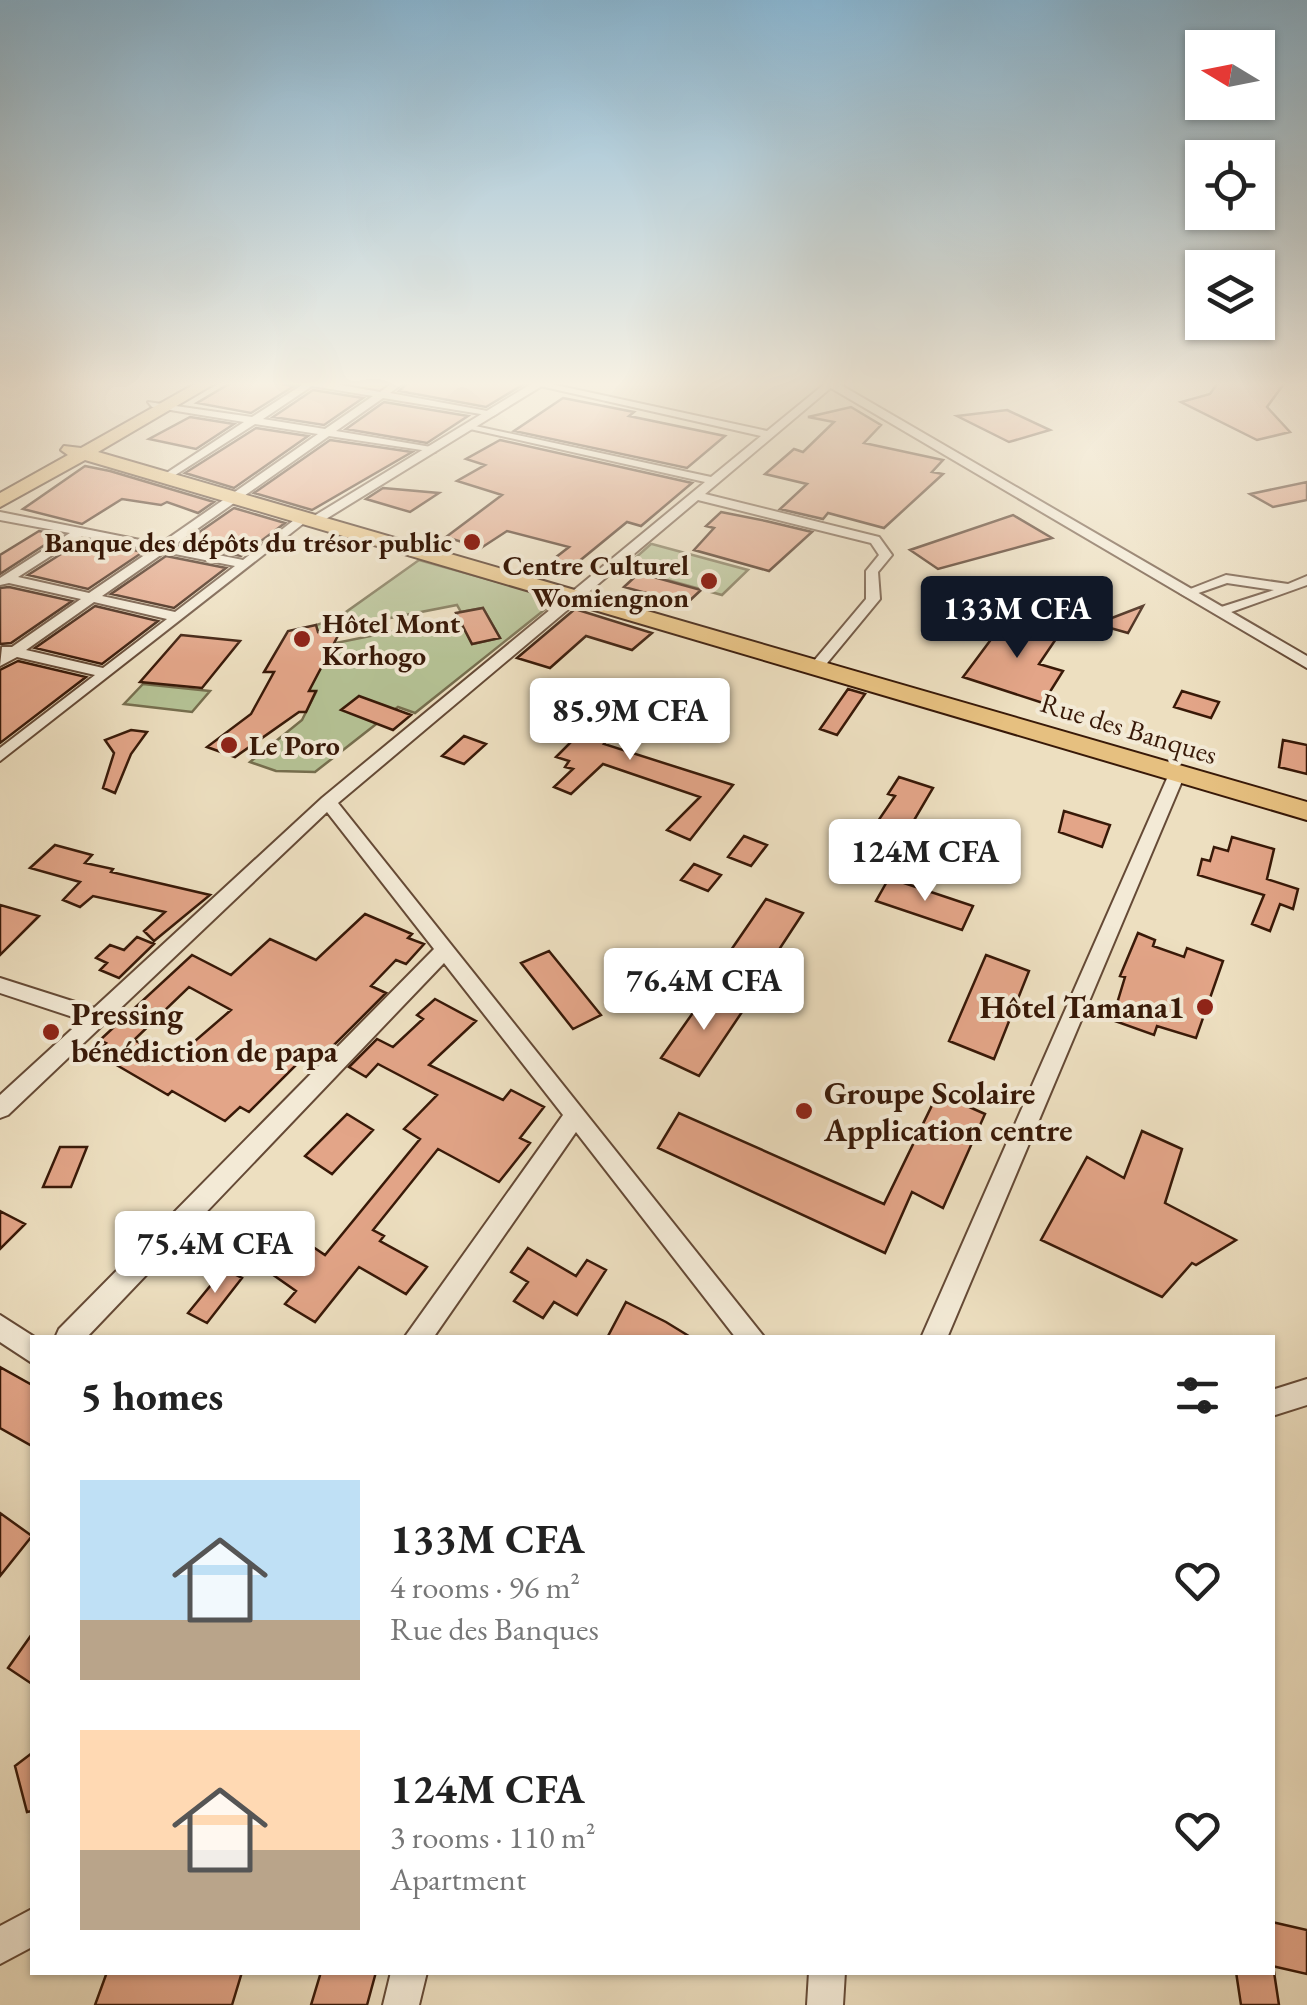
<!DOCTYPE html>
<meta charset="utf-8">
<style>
:root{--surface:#fff;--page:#f6f6f6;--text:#222;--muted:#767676;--accent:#111827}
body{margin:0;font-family:"EB Garamond",serif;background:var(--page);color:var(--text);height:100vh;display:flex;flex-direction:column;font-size:38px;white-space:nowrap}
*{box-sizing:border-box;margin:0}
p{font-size:32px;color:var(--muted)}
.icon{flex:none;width:55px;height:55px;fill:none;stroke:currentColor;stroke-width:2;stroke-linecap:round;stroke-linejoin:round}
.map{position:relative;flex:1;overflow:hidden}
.details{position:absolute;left:30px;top:1335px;width:1245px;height:640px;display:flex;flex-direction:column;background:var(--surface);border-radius:0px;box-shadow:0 2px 8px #0004}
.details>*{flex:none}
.needle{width:65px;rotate:280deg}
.controls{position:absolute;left:1185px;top:30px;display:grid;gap:20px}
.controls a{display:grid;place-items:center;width:90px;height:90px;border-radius:0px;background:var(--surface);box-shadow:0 2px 8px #0004;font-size:50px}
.price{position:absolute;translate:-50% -85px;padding:0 22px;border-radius:10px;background:#fff;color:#222;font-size:32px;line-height:65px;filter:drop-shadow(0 2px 5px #0008)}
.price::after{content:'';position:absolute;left:50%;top:60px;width:30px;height:22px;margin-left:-15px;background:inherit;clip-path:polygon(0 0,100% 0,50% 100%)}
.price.active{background:var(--accent);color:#fff}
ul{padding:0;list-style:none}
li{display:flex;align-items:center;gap:30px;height:250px;padding:0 50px}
li span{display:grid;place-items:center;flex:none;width:280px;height:200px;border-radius:0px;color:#555}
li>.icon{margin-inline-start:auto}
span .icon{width:120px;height:120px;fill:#fffc;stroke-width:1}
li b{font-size:42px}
h2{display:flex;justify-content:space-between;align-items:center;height:120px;padding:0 50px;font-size:42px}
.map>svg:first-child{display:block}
</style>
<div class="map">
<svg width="1307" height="2005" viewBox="0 0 1307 2005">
<rect width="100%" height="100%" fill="#eddfc0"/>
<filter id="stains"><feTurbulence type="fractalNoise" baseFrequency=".002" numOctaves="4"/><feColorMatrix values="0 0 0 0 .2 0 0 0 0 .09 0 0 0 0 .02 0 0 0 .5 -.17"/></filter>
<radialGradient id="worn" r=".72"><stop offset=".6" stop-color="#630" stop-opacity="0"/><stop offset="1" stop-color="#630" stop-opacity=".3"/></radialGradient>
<path fill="#b5c295" stroke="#766e4e" stroke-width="2.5" d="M651 544H652L748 570 722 595 624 568Z
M419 560 558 599 415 713 398 707 315 772 276 771 250 762 302 720 316 692 309 691 316 647 459 618 472 644 500 638 483 608 461 612 457 605 318 632 316 625 336 619Z
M143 684 210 691 192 712 124 704Z"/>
<path fill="#e3a588" stroke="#381908" stroke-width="2.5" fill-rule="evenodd" d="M234 381H264L294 386 251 413 197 403Z
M410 381H529L486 407 399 391Z
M1219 381H1286L1267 407 1290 432 1257 440 1181 402 1210 394Z
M313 390 363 398 324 425 273 417Z
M563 398 634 412 629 416 725 436 687 468 514 431Z
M384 402 468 416 427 443 346 429Z
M851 407 881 425 864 443 943 460 932 472 943 474 884 528 828 513 823 519 780 509 807 484 765 474 794 449 803 452 834 422 808 417Z
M1007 410 1050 430 1009 442 957 416Z
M190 417 234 424 196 449 149 439Z
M256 428 308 436 234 488 185 473Z
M330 440 412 452 312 510 254 493Z
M500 440 692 483 641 526 627 522 572 567 551 561 569 547 507 531 481 548 446 537 502 495 457 481 485 465 466 459Z
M85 466 110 471 214 502 198 513 167 502 161 505 122 499 82 524 23 509Z
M1307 482V500L1273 507 1250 494Z
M383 488 439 493 410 512 366 499Z
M234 508 285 523 241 556 182 544Z
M721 512 766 521 812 532 769 571 694 550 714 528 706 526Z
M1013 515 1052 538 938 569 910 550Z
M39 531 60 535 0 574V555Z
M83 540 143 552 88 589 28 575Z
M166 556 226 568 174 608 111 594Z
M639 573 701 590 686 604 624 587Z
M9 587 72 601 11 643 0 644V588Z
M95 606 158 621 102 664 35 648Z
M1143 606 1128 633 1096 624Z
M483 608 500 638 472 644 456 613Z
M575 609 652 633 632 650 586 636 550 668 517 658Z
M1007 618 1060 633 1039 664 1063 671 1043 703 963 677Z
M316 625 318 632 342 628 309 691H316L306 712H299L235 757 207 747 251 714 274 672H264L288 631Z
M181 635 240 641 202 688 140 682Z
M18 661 86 677 0 743V670Z
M848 689 865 694 837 735 820 729Z
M1182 691 1219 702 1211 718 1174 707Z
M359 696 411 715 393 730 341 710Z
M619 696 642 703 604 744 733 785 690 840 667 830 700 797 603 764 571 794 554 787 573 769 565 767 569 761 556 757 574 739 540 727 557 711 593 723Z
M131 730 147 732 131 754 115 793 103 788 114 753 105 740Z
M464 736 486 744 464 764 442 756Z
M1283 740 1307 745V774L1279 767Z
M899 777 933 788 906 834 876 824 895 796 888 794Z
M1064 811 1110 825 1102 847 1059 832Z
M744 836 767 845 751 866 728 857Z
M1232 837 1274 849 1267 879 1298 889 1293 909 1280 904 1270 931 1252 924 1264 895 1198 875 1202 859 1210 861 1214 847 1228 851Z
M55 845 92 855 85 863 113 869 111 872 210 895 154 941 144 931 165 912 93 896 80 907 63 900 80 882 30 868Z
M694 864 721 875 708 891 681 880Z
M889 878 973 906 962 930 876 901Z
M766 899 803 913 767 968 729 953Z
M0 905 39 916 0 955Z
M365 914 412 934 408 938 424 944 406 964 396 960 371 986 386 993 325 1054 313 1048 249 1112 240 1107 225 1121 172 1091 168 1095 96 1053 106 1043 100 1040 192 955 231 975 270 939 316 960ZM189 987 231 1010 173 1060 134 1040Z
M1138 933 1155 940 1153 946 1184 957 1187 948 1223 961 1196 1038 1157 1026 1154 1035 1112 1020 1125 977 1120 976Z
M137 937 154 944 119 978 100 970 107 963 96 958 110 945 124 950Z
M549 951 601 1015 573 1029 521 963Z
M986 955 1029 971 994 1059 949 1041Z
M709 990 746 1006 699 1076 661 1058Z
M435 999 476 1021 429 1065 503 1100 511 1090 544 1107 520 1138 530 1143 499 1182 438 1149 373 1230 384 1236 380 1241 427 1267 406 1294 359 1267 315 1322 285 1304 296 1291 259 1265 291 1232 325 1255 420 1139 404 1129 437 1095 378 1064 366 1077 349 1067 377 1039 393 1047 423 1019 417 1015Z
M938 1093 985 1114 943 1208 912 1192 885 1253 658 1148 679 1113 884 1204Z
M347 1114 373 1130 332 1174 305 1156Z
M1142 1131 1182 1149 1165 1203 1236 1240 1196 1265 1192 1263 1162 1297 1041 1240 1087 1157 1124 1178Z
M60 1147H87L71 1187H43Z
M0 1211 25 1224 0 1249Z
M528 1248 576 1276 587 1260 606 1270 577 1315 554 1302 543 1318 514 1301 528 1282 511 1272Z
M224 1269 242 1278 207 1323 188 1313Z
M626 1302 666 1322 692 1338H607Z
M0 1367 32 1385V1446L0 1428Z
M0 1513 32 1536 0 1576Z
M32 1634V1684L8 1668Z
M32 1753V1811L27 1812 15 1766Z
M1272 1922 1307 1930V1974L1272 1966Z
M107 1972H242L232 2005H95Z
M321 1972H376L367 2005H311Z
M1236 1972H1274L1279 2005H1241Z"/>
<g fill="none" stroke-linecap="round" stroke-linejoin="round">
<g stroke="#654a36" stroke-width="4">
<path id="minor" d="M292 381H319L380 392 395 381H406L390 393 498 413 493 416 383 398 336 431 431 447 435 448V452L329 436 173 546 243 560 303 513 313 516 0 761V748L95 675 17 657 0 666 2 647H12L81 599 9 583 0 585V578L70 533 0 520V512L160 544 318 434 255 424 169 479 165 478V474L244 422 152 407 148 402 252 417 302 385ZM312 386 373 396 325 429 263 419ZM82 536 152 550 89 593 18 577ZM165 552 235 566 175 612 102 596ZM94 602 167 619 103 668 26 650Z
M537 381 767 431 827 382H833V386L705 494 879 537 892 555 878 572 880 599 823 668H813V662L866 599V571L879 555 871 543 698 500 338 803 765 1338H736L576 1132 433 1338H404L563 1115 444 963 86 1338H55L59 1329 434 949 327 812 8 1115 0 1118V1095L82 1020 0 993V978L94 1008 322 798 705 482 470 429 466 428V424L711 477 761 436 540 386Z
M1226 575 1288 584 1307 576V585L1220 616 1213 612 1215 609 1274 590 1227 583 1187 597 1180 593Z
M1177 769 1185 774 947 1338H921L1169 774Z
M0 1315 36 1338H32V1363L0 1342Z
M1307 1379V1405L1272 1416V1390Z
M32 1909V1947L0 1964V1926Z
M391 1972H427L419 2005H383Z
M809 1972H845L843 2005H807Z"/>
</g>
<g stroke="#654a36" stroke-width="4">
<path id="tertiary" d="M536 381H550L321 522 309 519Z
M819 381H834L1307 656V668Z"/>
</g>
<g stroke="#381908" stroke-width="4">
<path id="primary" d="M200 381H219L98 452 1307 802V820L85 460 0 507V493L68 455 61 450 64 446 81 448Z"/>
</g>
<use href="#minor" fill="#f3ead6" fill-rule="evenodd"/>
<use href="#tertiary" fill="#f3ead6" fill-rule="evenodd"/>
<use href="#primary" fill="#e6c080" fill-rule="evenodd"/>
</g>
<linearGradient id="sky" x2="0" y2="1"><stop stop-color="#89b7d4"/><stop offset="0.58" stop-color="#f7f1e3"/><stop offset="1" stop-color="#f7f1e3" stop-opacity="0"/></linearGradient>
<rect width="1307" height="662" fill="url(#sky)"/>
<g fill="#8f2418" stroke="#f3ead6" stroke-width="4">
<circle cx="472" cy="542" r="10"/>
<circle cx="709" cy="581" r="10"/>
<circle cx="302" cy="639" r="10"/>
<circle cx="229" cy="745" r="10"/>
<circle cx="1205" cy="1007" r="10"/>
<circle cx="51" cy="1032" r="10"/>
<circle cx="804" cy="1111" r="10"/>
</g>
<g text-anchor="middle" stroke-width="8" stroke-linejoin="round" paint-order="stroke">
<g font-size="28" font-weight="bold" fill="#381908" stroke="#f3ead6" text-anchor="end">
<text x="452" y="552">Banque des dépôts du trésor public</text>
<text x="689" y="575">Centre Culturel<tspan x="689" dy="32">Womiengnon</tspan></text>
<text x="322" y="633" text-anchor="start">Hôtel Mont<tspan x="322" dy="32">Korhogo</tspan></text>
<text x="249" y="755" text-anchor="start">Le Poro</text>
</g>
<g font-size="28" fill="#381908" stroke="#f3ead6">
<text transform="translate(1129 728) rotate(17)" y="10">Rue des Banques</text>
</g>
<g font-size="32" font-weight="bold" fill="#381908" stroke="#f3ead6" text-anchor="start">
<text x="1185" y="1018" text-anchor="end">Hôtel Tamana1</text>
<text x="71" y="1025">Pressing<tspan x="71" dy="37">bénédiction de papa</tspan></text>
<text x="824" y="1104">Groupe Scolaire<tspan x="824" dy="37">Application centre</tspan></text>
</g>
</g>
<rect width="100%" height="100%" filter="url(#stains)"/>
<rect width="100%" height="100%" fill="url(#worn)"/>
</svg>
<div class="controls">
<a><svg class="needle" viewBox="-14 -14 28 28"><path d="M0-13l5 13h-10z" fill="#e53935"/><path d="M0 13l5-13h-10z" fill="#767676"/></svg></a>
<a><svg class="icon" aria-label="locate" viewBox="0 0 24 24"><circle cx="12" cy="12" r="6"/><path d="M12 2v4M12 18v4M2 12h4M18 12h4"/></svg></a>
<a><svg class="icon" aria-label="layers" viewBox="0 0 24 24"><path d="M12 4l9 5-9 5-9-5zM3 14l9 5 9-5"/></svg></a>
</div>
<b class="price active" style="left:1017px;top:661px">133M CFA</b>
<b class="price" style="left:630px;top:763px">85.9M CFA</b>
<b class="price" style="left:925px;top:904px">124M CFA</b>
<b class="price" style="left:704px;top:1033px">76.4M CFA</b>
<b class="price" style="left:215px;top:1296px">75.4M CFA</b>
<section class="details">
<h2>5 homes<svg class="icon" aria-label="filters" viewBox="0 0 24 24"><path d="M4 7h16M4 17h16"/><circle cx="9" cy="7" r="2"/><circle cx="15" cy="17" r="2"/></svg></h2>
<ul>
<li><span style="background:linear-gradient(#bfe0f5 70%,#b9a48a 0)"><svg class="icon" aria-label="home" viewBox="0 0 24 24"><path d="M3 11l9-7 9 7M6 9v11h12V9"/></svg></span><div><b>133M CFA</b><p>4 rooms · 96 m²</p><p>Rue des Banques</p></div><svg class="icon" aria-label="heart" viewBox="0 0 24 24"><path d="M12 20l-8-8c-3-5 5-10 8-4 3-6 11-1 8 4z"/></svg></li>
<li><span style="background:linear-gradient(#ffd9b3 60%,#b9a48a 0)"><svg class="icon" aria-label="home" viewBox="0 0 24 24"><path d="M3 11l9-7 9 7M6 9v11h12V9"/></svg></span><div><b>124M CFA</b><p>3 rooms · 110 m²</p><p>Apartment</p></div><svg class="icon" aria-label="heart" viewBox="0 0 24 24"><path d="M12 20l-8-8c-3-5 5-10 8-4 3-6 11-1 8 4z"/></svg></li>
</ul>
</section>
</div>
